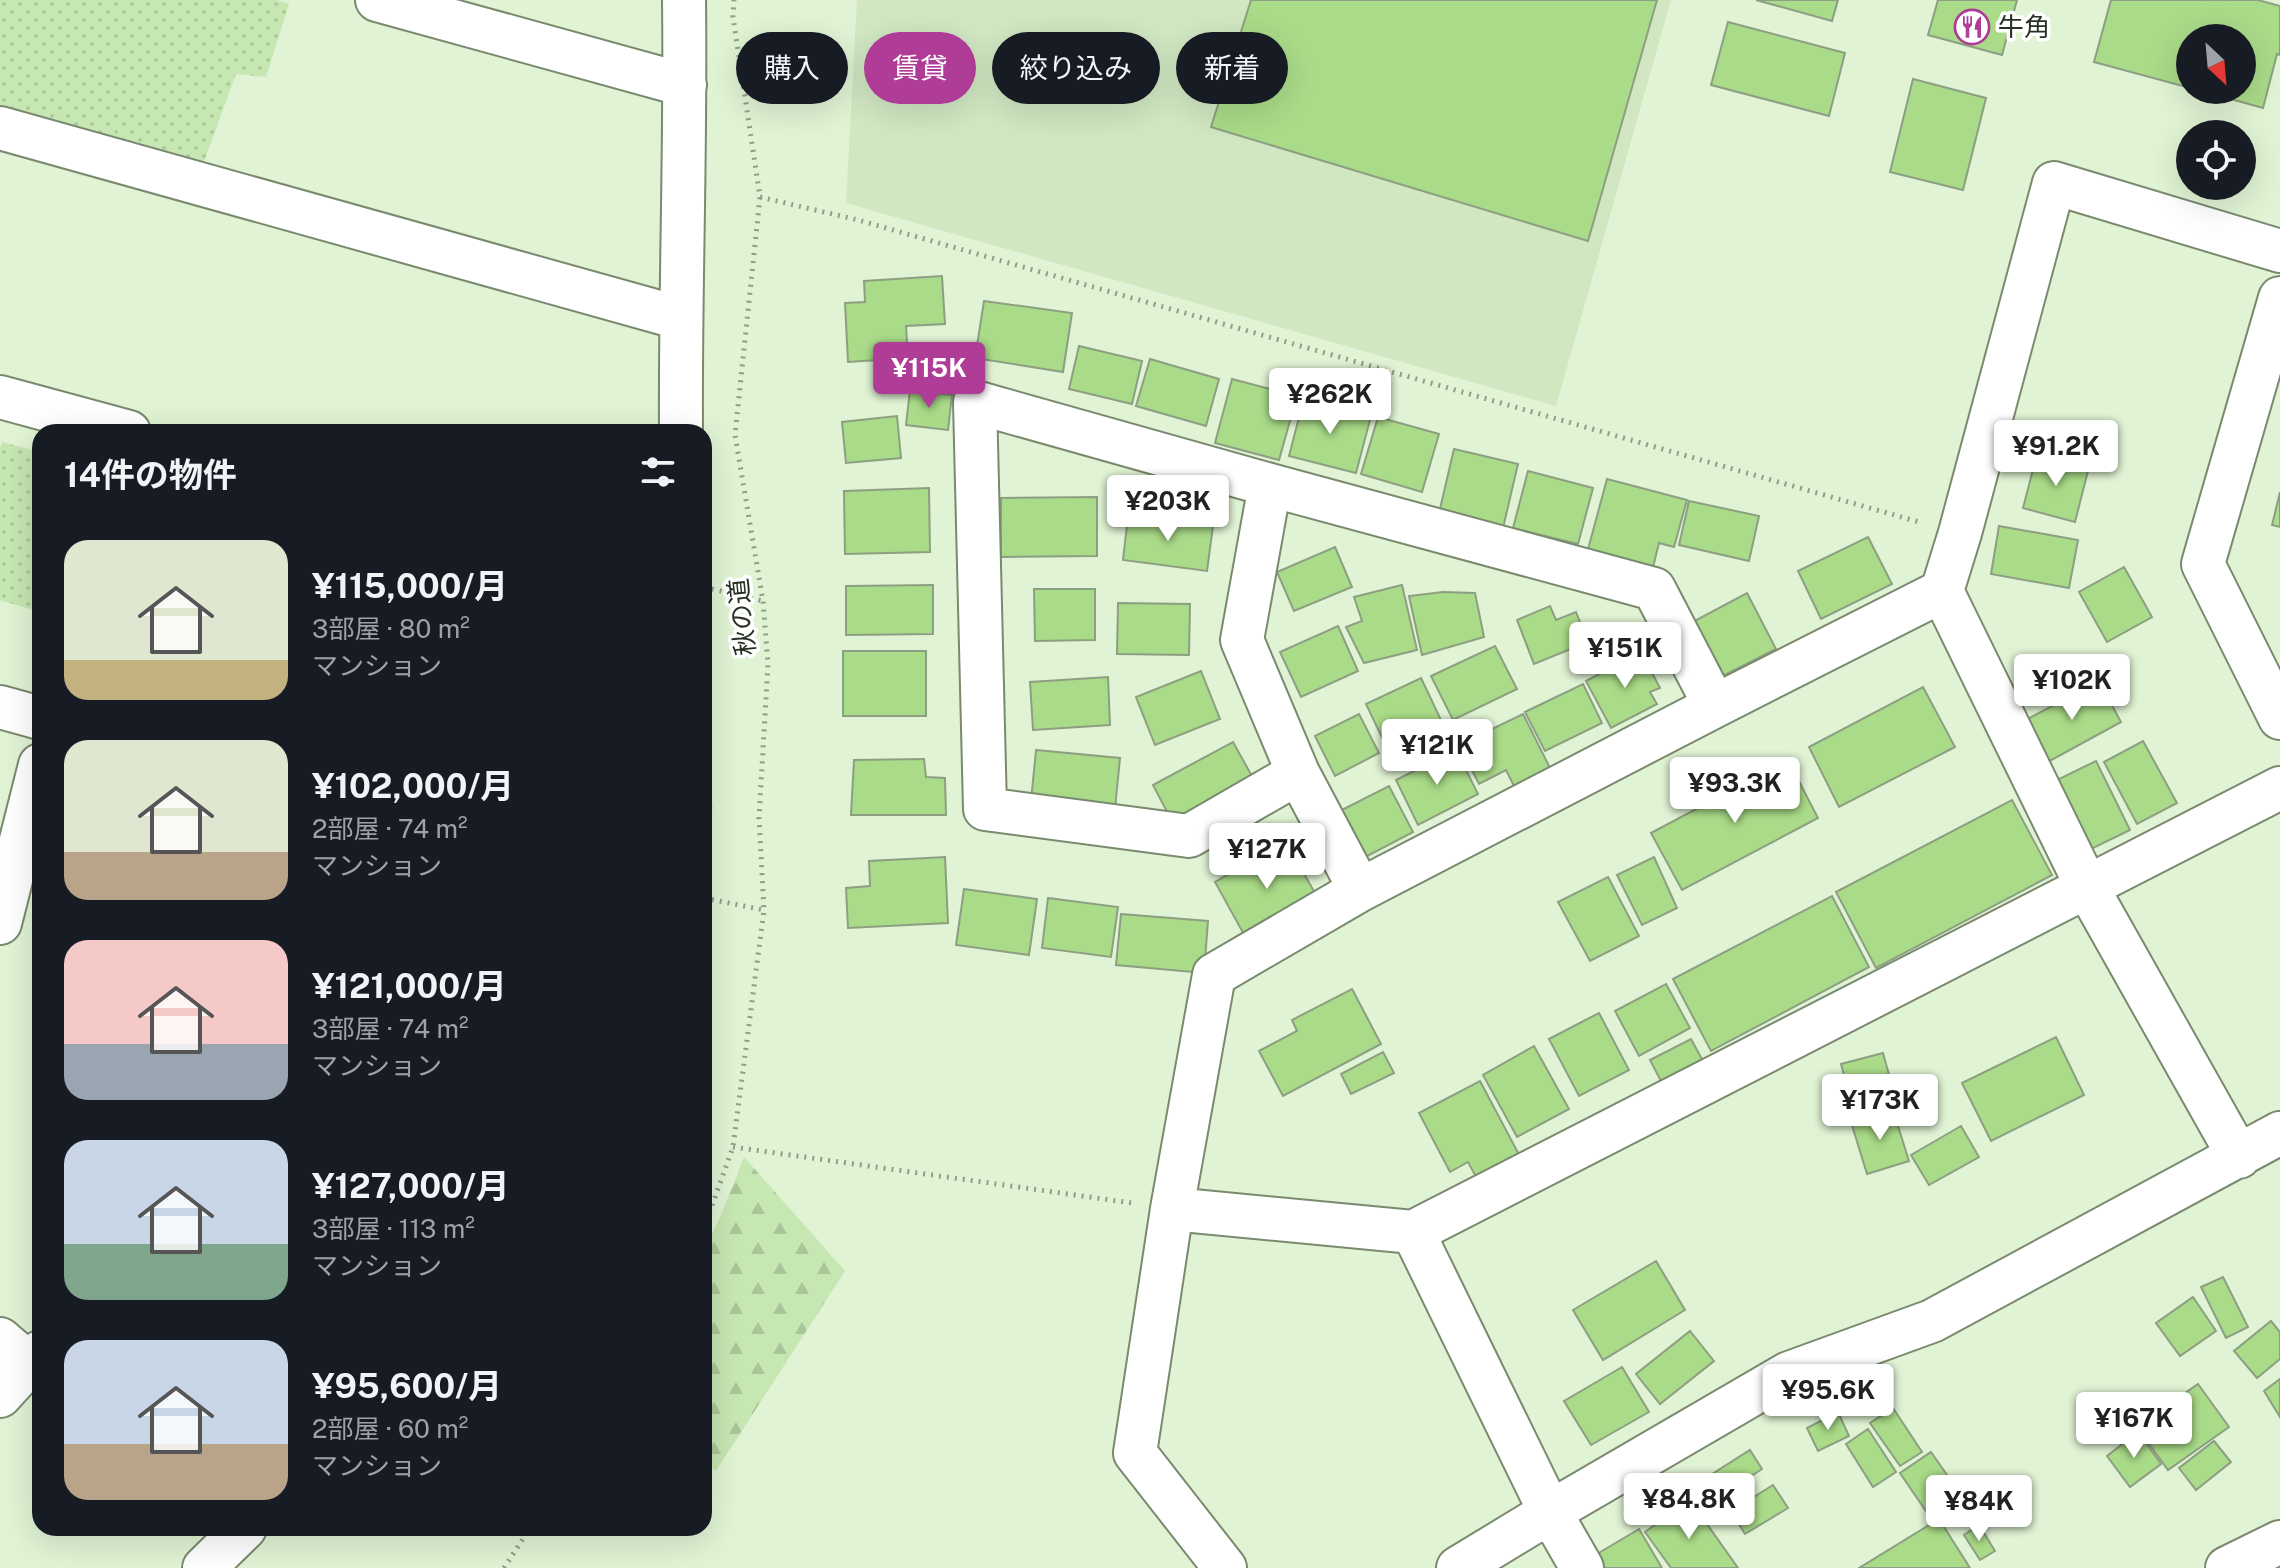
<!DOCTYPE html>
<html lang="ja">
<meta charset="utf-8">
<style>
:root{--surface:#171b24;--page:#242831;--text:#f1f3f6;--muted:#9ea1a6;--accent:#af3c96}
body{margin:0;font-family:"Public Sans","Noto Sans JP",sans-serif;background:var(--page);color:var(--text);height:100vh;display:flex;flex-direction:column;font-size:30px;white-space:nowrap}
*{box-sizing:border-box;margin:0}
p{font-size:26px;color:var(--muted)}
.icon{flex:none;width:44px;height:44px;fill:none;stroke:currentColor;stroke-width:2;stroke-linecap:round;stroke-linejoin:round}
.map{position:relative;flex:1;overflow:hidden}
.drawer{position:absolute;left:32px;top:424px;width:680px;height:1112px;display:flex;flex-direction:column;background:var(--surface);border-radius:24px;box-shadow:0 8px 32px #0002}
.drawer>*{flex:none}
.banner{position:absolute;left:736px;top:32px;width:760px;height:72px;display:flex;gap:16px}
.needle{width:52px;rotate:154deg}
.controls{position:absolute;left:2176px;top:24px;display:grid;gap:16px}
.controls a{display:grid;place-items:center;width:80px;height:80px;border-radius:50%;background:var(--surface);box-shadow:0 8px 32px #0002;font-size:40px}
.price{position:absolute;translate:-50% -68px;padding:0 18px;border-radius:8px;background:#fff;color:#222;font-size:26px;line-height:52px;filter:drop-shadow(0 2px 4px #0008)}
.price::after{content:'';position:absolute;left:50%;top:48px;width:24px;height:18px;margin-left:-12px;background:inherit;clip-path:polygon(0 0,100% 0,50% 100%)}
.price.current{background:var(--accent);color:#fff}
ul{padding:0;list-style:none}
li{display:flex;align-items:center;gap:24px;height:200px;padding:0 32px}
li span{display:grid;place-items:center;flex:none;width:224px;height:160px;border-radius:24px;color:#555}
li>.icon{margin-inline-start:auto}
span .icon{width:96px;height:96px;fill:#fffc;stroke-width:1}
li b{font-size:34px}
h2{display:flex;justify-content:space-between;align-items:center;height:96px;padding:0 32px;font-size:34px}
.chip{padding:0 28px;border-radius:36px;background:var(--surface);box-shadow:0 8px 32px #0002;font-size:28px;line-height:72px}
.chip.current{background:var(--accent);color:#fff}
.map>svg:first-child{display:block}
</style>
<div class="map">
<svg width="2280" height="1568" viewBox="0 0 2280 1568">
<defs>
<pattern id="grass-dots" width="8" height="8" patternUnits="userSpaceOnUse" patternTransform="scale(2)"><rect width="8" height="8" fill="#c6e6b2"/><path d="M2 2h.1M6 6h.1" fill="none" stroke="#aac699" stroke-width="1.8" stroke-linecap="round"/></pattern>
<pattern id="forest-firs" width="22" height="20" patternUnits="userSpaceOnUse" patternTransform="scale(2)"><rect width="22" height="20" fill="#c6e6b2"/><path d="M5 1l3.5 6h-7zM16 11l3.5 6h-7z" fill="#aac699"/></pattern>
</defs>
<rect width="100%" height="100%" fill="#e0f3d4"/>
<path fill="#d0e7c2" d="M857 0H1671L1556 406 846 203Z"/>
<path fill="url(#grass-dots)" d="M0 0H276L289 4 266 77 236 74 202 167 0 107Z
M2 442 40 452V612L0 600V448Z
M704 741 713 809 704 806Z"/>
<path fill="url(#forest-firs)" d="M744 1157 845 1271 716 1471 704 1460V1251L721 1215Z"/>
<path fill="#aadb88" stroke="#8d9f82" stroke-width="2" d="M1251 0H1657L1588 241 1211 127Z
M1756 0H1838L1832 21Z
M1938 0H2017L2002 55 1928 35Z
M2111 0H2258L2280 6V55L2277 54 2263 108 2198 90H2242V38H2190V88L2094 62Z
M1728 22 1845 53 1829 116 1711 85Z
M1913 79 1986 98 1963 190 1890 172Z
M942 276 945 324 906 326 908 358 848 362 845 303 865 302 864 281Z
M984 301 1072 313 1063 372 975 358Z
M1079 346 1142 361 1132 404 1069 389Z
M1150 359 1219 379 1206 426 1136 406Z
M1232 379 1297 396 1279 460 1215 443Z
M910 390 952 395 948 430 906 425Z
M1304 398 1371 416 1356 473 1289 456Z
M897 416 901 458 846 463 842 422Z
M1378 417 1439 434 1422 492 1361 474Z
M1454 449 1518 464 1503 528 1439 513Z
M2037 454 2089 467 2075 522 2023 508Z
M1528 471 1593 488 1578 544 1513 528Z
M1607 479 1687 500 1674 547 1659 543 1652 571 1587 553Z
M929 488 930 552 845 554 844 491Z
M2280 492V527L2272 525Z
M1097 497V556L1001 557V498Z
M1689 501 1759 516 1749 561 1679 545Z
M1128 516 1213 526 1207 571 1123 560Z
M1999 526 2078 540 2069 588 1991 574Z
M1868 537 1892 584 1821 619 1798 571Z
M1335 547 1352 587 1294 611 1277 572Z
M2124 567 2152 617 2107 642 2079 592Z
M933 585V634L846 635V586Z
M1402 585 1417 650 1364 663 1346 627 1362 621 1354 597Z
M1034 589H1095V640L1035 641Z
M1443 592 1475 593 1484 637 1422 655 1409 596Z
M1747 593 1776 649 1717 679 1689 624Z
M1118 603 1190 604 1189 655 1117 654Z
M1550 606 1556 620 1576 612 1588 642 1534 664 1517 620Z
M1338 626 1358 671 1301 697 1280 652Z
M1495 646 1517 689 1453 720 1431 676Z
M843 651H926V716H843Z
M1641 652 1660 688 1650 692 1657 704 1611 728 1586 681Z
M1201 671 1220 719 1155 745 1136 697Z
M1108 677 1110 725 1033 730 1030 682Z
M1421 678 1441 720 1386 746 1366 704Z
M2099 681 2121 722 2046 763 2024 721Z
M1583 684 1602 723 1545 751 1525 712Z
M1923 687 1955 747 1839 807 1809 747Z
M1359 714 1379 753 1335 776 1315 736Z
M1523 714 1551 770 1515 788 1506 770 1479 784 1459 745Z
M2143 741 2177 803 2137 824 2104 762Z
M1233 742 1258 787 1177 831 1153 785Z
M1036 750 1120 758 1114 819 1030 811Z
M1456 750 1478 794 1418 825 1396 780Z
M924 759 926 777 945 778 946 815H851L854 760Z
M1788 760 1818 818 1682 890 1651 833Z
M2096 761 2130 830 2087 851 2053 782Z
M1389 786 1413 832 1358 861 1334 814Z
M2012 800 2052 875 1876 968 1836 892Z
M1286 842 1319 900 1247 940 1215 882Z
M945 857 948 923 848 928 846 888 870 886 869 861Z
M1654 857 1677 908 1642 925 1617 875Z
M1608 877 1639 936 1590 961 1558 902Z
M964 889 1037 899 1029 955 956 945Z
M1832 896 1869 967 1711 1051 1673 979Z
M1048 898 1118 907 1111 957 1042 948Z
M1121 914 1208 921 1204 973 1116 965Z
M1666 984 1690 1028 1639 1056 1615 1011Z
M1352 989 1381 1044 1283 1096 1259 1051 1297 1031 1292 1020Z
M1599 1013 1629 1070 1579 1096 1549 1039Z
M2056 1037 2084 1095 1991 1141 1962 1083Z
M1691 1039 1703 1061 1662 1083 1650 1060Z
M1534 1046 1569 1109 1517 1137 1483 1075Z
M1383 1052 1394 1073 1351 1094 1341 1074Z
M1883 1053 1896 1100 1854 1112 1841 1064Z
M1480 1081 1524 1164 1481 1186 1468 1162 1450 1172 1419 1113Z
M1893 1110 1909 1161 1867 1174 1851 1122Z
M1961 1126 1979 1157 1929 1185 1911 1155Z
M1656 1261 1685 1310 1603 1360 1573 1310Z
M2223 1277 2248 1327 2226 1338 2201 1287Z
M2193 1297 2216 1331 2180 1356 2156 1323Z
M2271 1321 2280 1332V1359L2257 1378 2234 1351Z
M1690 1331 1714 1361 1660 1404 1636 1374Z
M1622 1367 1649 1412 1591 1445 1564 1401Z
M2280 1379V1417L2264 1391Z
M2198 1384 2229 1427 2168 1470 2137 1427Z
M1893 1408 1922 1452 1900 1466 1870 1423Z
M1838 1412 1849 1436 1818 1451 1807 1428Z
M1868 1429 1896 1472 1873 1487 1846 1444Z
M2138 1432 2161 1464 2130 1487 2107 1456Z
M2214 1441 2231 1462 2196 1490 2179 1468Z
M1750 1450 1762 1469 1722 1495 1709 1476Z
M1931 1452 1959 1492 1928 1514 1900 1473Z
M1773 1485 1788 1508 1745 1534 1731 1511Z
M1670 1486 1680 1503 1647 1524 1636 1507Z
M1690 1500 1738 1568H1671L1645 1532Z
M1939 1519 1970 1568H1859Z
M1979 1525 1995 1551 1980 1560 1964 1535Z
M1639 1529 1662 1568H1605L1597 1554Z"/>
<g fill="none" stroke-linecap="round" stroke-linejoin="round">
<g stroke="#798a6e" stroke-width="46">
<path id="minor" d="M377 0 685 85
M0 128 680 318
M2280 298 2203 564 2280 718
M0 397 129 432
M681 432C680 288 686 144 684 0
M1270 485 1654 589 1715 706
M0 707 40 718
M1298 773 1189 836 985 809 975 402 1270 485 1242 640 1298 773 1360 890
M0 923 40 765
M2239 1157 2087 887 1942 591 1960 533 2054 183 2280 251
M1172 1209 1214 975 1360 890 1715 706 1942 591
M1413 1232 1550 1512 1582 1568
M0 1339 29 1364
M0 1396 40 1352
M204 1568 245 1528
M1225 1568 1135 1453 1172 1209 1413 1232 2280 788
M1458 1568 1550 1512 1789 1373 1932 1321 2280 1133
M2227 1568 2280 1542"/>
</g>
<path stroke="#909e87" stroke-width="5" stroke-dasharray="2 6" stroke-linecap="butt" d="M760 197 858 220 1919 522
M704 587 763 601
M704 898 764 910
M733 1147 1132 1203
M704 1228 733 1147 764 910 759 818 768 664 763 601 735 435 760 197 733 17 734 0
M504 1568 530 1528"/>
<use href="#minor" stroke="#fff" stroke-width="42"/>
</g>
<defs>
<g id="restaurant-ring" transform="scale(1.8)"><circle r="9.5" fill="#fff" stroke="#af3c96" stroke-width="1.5"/><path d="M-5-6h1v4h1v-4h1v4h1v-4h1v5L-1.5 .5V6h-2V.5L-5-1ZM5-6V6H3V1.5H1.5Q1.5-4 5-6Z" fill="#af3c96"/></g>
</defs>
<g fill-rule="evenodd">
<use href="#restaurant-ring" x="1972" y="27"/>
</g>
<g text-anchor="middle" stroke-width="7" stroke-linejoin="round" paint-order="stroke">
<g font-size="26" fill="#283024" stroke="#fff" text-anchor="start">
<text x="1998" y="36">牛角</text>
</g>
<g font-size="26" fill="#283024" stroke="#fff">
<text transform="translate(742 617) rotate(-96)" y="9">秋の道</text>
</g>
</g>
</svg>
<div class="controls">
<a><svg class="needle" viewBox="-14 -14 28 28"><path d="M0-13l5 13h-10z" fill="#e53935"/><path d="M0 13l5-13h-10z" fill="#9ea1a6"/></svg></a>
<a><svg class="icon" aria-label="locate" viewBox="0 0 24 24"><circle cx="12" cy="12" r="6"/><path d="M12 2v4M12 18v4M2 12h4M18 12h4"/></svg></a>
</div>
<b class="price current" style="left:929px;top:410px">¥115K</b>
<b class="price" style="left:1330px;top:436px">¥262K</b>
<b class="price" style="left:2056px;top:488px">¥91.2K</b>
<b class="price" style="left:1168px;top:543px">¥203K</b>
<b class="price" style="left:1625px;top:690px">¥151K</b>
<b class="price" style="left:2072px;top:722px">¥102K</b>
<b class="price" style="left:1437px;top:787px">¥121K</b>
<b class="price" style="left:1735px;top:825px">¥93.3K</b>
<b class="price" style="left:1267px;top:891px">¥127K</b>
<b class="price" style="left:1880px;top:1142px">¥173K</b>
<b class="price" style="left:1828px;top:1432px">¥95.6K</b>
<b class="price" style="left:2134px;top:1460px">¥167K</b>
<b class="price" style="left:1689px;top:1541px">¥84.8K</b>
<b class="price" style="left:1979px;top:1543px">¥84K</b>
<div class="banner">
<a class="chip">購入</a>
<a class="chip current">賃貸</a>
<a class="chip">絞り込み</a>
<a class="chip">新着</a>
</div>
<section class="drawer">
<h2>14件の物件<svg class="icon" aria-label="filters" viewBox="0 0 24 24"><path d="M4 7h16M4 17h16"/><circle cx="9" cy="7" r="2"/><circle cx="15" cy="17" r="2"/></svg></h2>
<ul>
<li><span style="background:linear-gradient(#dfe7d0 75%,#c2b280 0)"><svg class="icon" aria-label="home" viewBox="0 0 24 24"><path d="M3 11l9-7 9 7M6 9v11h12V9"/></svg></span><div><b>¥115,000/月</b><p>3部屋 · 80 m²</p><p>マンション</p></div></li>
<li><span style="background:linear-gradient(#dfe7d0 70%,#b9a48a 0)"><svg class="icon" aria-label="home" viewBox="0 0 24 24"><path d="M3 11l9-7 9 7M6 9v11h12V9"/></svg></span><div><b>¥102,000/月</b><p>2部屋 · 74 m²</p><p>マンション</p></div></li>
<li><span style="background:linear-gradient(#f6c9c9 65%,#9aa5b1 0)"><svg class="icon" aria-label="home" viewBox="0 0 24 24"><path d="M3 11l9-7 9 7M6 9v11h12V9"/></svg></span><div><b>¥121,000/月</b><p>3部屋 · 74 m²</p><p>マンション</p></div></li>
<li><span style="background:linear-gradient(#c9d6e8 65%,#7fa58c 0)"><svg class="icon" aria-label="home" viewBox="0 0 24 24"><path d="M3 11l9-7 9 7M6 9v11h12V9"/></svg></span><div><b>¥127,000/月</b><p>3部屋 · 113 m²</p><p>マンション</p></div></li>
<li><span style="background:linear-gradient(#c9d6e8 65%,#b9a48a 0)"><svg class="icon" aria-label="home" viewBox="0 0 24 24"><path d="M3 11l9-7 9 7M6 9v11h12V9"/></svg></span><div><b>¥95,600/月</b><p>2部屋 · 60 m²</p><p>マンション</p></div></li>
</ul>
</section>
</div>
